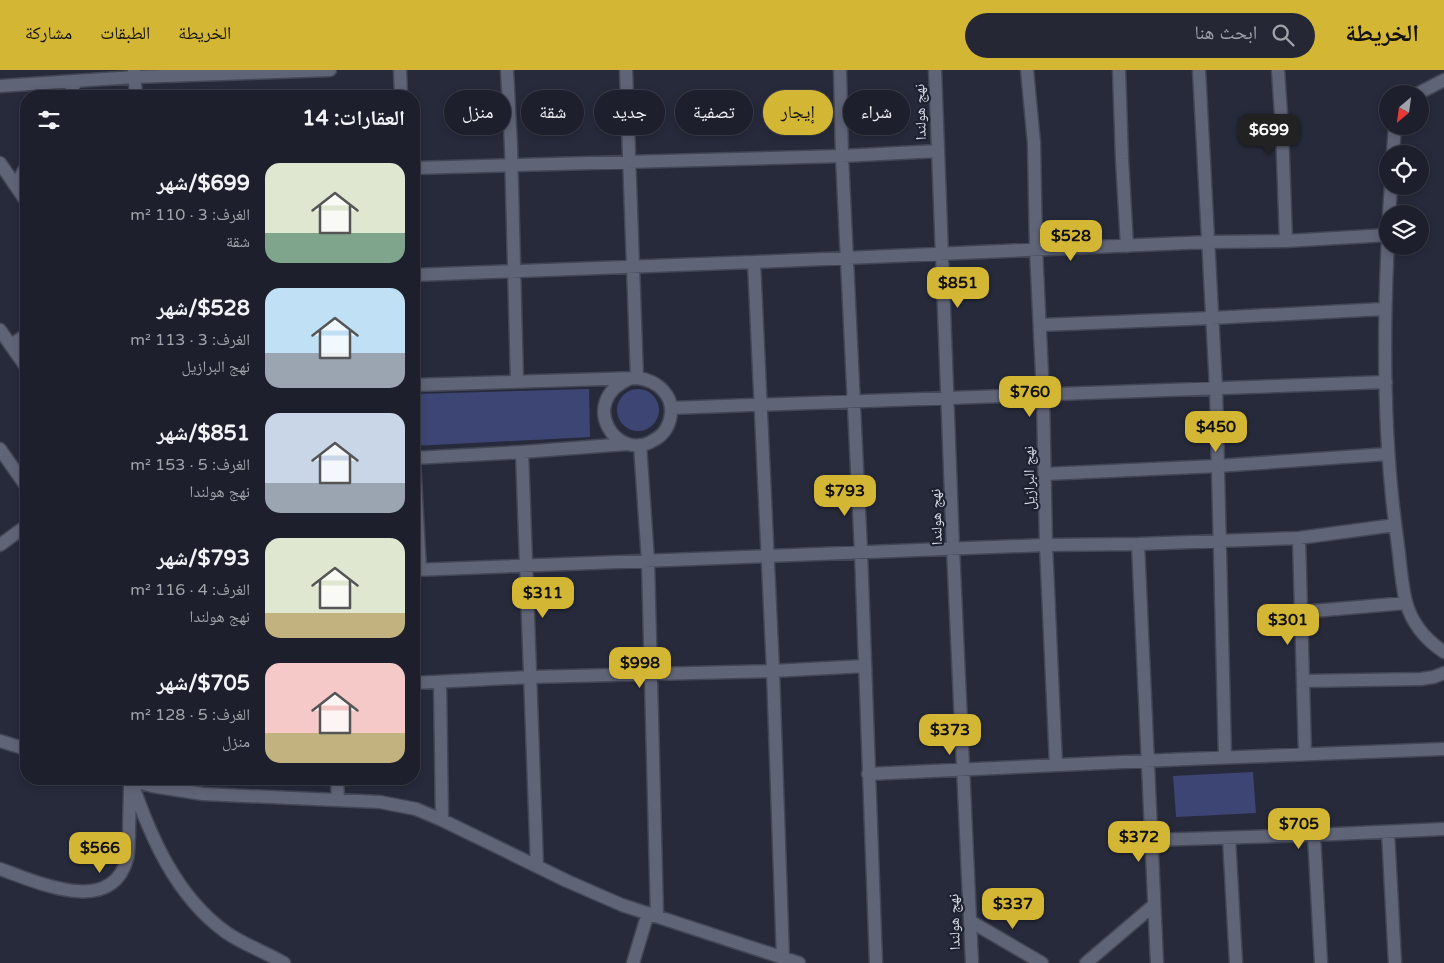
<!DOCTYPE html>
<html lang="ar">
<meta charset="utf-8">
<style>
:root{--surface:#1d202c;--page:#252834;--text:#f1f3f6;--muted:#a0a3a9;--line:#3b3e48;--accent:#d4b635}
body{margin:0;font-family:"Varela Round","Noto Naskh Arabic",sans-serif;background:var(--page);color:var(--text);direction:rtl;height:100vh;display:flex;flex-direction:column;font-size:19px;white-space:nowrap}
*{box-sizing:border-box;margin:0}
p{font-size:16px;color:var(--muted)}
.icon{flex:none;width:28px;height:28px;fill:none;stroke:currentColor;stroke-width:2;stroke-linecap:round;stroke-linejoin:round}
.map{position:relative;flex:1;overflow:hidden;direction:ltr}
.drawer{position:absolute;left:20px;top:20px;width:400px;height:695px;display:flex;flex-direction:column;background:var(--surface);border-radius:20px;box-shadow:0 2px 8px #0003,0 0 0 1px var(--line);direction:rtl}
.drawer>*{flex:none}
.hud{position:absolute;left:435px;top:20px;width:475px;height:45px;direction:rtl;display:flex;gap:10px}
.needle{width:32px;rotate:209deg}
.buttons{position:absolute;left:1379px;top:15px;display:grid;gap:10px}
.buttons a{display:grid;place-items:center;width:50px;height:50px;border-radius:50%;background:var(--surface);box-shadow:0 2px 8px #0003,0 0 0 1px var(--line);font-size:25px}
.price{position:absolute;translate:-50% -42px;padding:0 11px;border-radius:10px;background:var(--accent);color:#111;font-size:16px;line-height:32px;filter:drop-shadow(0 1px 2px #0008)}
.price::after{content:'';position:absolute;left:50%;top:30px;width:15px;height:11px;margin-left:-8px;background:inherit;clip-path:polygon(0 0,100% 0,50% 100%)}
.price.on{background:#222;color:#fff}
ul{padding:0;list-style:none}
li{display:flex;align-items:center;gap:15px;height:125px;padding:0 15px}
li span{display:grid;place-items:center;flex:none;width:140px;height:100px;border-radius:15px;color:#555}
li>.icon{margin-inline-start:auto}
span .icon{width:60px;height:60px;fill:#fffc;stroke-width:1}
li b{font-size:21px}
h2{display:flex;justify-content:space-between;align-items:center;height:60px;padding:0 15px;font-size:21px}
.chip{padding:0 18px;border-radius:22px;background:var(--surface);box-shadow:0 2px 8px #0003,0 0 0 1px var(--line);font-size:18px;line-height:45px}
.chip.on{background:var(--accent);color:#111}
header{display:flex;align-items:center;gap:30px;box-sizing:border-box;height:70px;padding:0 25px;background:var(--accent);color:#111}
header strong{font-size:24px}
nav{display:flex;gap:28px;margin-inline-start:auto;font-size:18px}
.search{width:350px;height:45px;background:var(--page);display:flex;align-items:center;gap:12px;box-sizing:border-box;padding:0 18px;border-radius:28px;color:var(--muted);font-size:19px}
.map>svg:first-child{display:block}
</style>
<header>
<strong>الخريطة</strong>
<div class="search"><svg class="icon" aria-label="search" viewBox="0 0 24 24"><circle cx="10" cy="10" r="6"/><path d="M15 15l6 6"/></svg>ابحث هنا</div>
<nav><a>الخريطة</a><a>الطبقات</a><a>مشاركة</a></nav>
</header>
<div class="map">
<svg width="1444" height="893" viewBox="0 0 1444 893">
<rect width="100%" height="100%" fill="#272a3b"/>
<path fill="#3d4574" d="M617 340a21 21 0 1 1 42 0a21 21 0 1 1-42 0Z
M589 319 590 367 414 376V324Z
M1253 702 1256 743 1176 747 1173 706Z"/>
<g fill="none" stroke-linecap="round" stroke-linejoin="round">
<g stroke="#434654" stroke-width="15">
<path id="minor" d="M134 0 136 26
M400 0 401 26
M507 0 511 77 517 312
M626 0 637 308
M840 0 842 86 861 482 876 893
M935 0 953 478 972 893
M1027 0 1034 73 1036 179 1043 325 1046 475 1056 695
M1119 0 1122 89 1127 176
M1199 0 1216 318 1225 687
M1278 0 1282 59 1286 171
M0 16 135 7 330 0
M1417 24 1444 10
M68 26 77 11
M1393 84 1395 56
M0 93 26 131
M414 98 842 86 938 81
M16 115 26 97
M1389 144 1391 116
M1388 169C1383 268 1383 369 1397 468 1400 489 1401 512 1406 532 1412 554 1426 570 1444 582
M754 192 1208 172 1286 171 1388 165
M414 205 754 192 773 601 783 889
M1041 255 1212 248 1384 239
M0 260 26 297
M11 275 26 265
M414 315 637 308C657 310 676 326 670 349 668 358 662 366 654 370 617 394 577 332 629 309
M671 338 1386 312
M640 375 648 491 657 845
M0 379 26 416
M414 388 522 382
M414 390 420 499
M1045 404 1217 396 1388 384
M1299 468 1305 684
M1138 474 1157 893
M0 475 26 456
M414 500 1046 475 1138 474 1299 468 1395 455
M1301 542 1406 533
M1303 611 1421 609 1434 607 1444 603
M440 612 442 750
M414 613 531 607 773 601 865 596
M0 671 26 679
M868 704 1187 689 1444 679
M128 709 152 716 203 724 380 732 416 739 442 750 567 811 622 835 799 893
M337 709 338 730
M131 710C150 766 176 827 227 863 245 875 265 882 284 893
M1388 762 1395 893
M1314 765 1321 893
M1229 768 1236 893
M1152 770 1314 765 1444 759
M537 796 522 382 627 374
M0 799C37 812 111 847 127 789 129 782 128 773 129 766 129 750 130 733 130 716
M970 851 1042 893
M633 893 648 843
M1086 893 1154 835"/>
</g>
<use href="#minor" stroke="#606477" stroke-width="12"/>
</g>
<g text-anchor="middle" stroke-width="4.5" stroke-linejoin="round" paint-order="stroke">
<g font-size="15" fill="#d6d8e3" stroke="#1d2131">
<text transform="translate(920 42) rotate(-92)" y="5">نهج هولندا</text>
<text transform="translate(1029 408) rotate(-91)" y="5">نهج البرازيل</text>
<text transform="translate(936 447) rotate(-92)" y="5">نهج هولندا</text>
<text transform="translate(954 852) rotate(-92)" y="5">نهج هولندا</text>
</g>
</g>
</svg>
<div class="buttons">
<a><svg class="needle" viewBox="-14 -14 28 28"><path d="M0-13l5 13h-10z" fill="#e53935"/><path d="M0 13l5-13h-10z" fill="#a0a3a9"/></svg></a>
<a><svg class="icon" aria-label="locate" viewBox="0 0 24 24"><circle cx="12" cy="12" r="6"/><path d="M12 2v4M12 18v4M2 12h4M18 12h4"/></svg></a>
<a><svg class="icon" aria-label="layers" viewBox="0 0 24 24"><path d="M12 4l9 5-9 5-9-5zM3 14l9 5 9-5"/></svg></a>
</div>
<b class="price on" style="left:1269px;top:86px">$699</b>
<b class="price" style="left:1071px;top:192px">$528</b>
<b class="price" style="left:958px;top:239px">$851</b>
<b class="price" style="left:1030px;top:348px">$760</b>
<b class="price" style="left:1216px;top:383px">$450</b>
<b class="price" style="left:845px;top:447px">$793</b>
<b class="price" style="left:543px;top:549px">$311</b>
<b class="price" style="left:1288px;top:576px">$301</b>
<b class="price" style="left:640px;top:619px">$998</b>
<b class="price" style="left:950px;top:686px">$373</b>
<b class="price" style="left:1299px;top:780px">$705</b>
<b class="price" style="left:1139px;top:793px">$372</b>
<b class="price" style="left:100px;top:804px">$566</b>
<b class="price" style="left:1013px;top:860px">$337</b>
<div class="hud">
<a class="chip">شراء</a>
<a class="chip on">إيجار</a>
<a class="chip">تصفية</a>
<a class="chip">جديد</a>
<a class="chip">شقة</a>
<a class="chip">منزل</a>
</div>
<section class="drawer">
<h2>العقارات: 14<svg class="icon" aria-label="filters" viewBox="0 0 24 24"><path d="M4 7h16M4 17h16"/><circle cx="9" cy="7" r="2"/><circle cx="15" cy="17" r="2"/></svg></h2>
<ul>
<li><span style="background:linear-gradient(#dfe7d0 70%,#7fa58c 0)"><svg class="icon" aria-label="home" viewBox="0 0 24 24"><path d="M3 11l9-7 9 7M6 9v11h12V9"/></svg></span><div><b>$699/شهر</b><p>الغرف: 3 · 110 m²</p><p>شقة</p></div></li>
<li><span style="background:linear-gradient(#bfe0f5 65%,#9aa5b1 0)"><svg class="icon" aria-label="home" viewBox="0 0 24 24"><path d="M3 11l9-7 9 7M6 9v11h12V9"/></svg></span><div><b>$528/شهر</b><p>الغرف: 3 · 113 m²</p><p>نهج البرازيل</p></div></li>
<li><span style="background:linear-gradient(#c9d6e8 70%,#9aa5b1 0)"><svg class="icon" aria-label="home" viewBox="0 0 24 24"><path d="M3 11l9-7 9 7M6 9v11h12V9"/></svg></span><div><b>$851/شهر</b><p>الغرف: 5 · 153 m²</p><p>نهج هولندا</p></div></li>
<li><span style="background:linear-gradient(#dfe7d0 75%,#c2b280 0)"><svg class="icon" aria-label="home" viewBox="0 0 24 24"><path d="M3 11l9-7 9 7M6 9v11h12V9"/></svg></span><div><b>$793/شهر</b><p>الغرف: 4 · 116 m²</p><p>نهج هولندا</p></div></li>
<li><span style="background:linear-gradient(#f6c9c9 70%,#c2b280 0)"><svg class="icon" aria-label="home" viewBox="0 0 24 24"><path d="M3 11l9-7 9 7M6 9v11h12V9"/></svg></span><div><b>$705/شهر</b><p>الغرف: 5 · 128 m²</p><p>منزل</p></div></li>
</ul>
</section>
</div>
